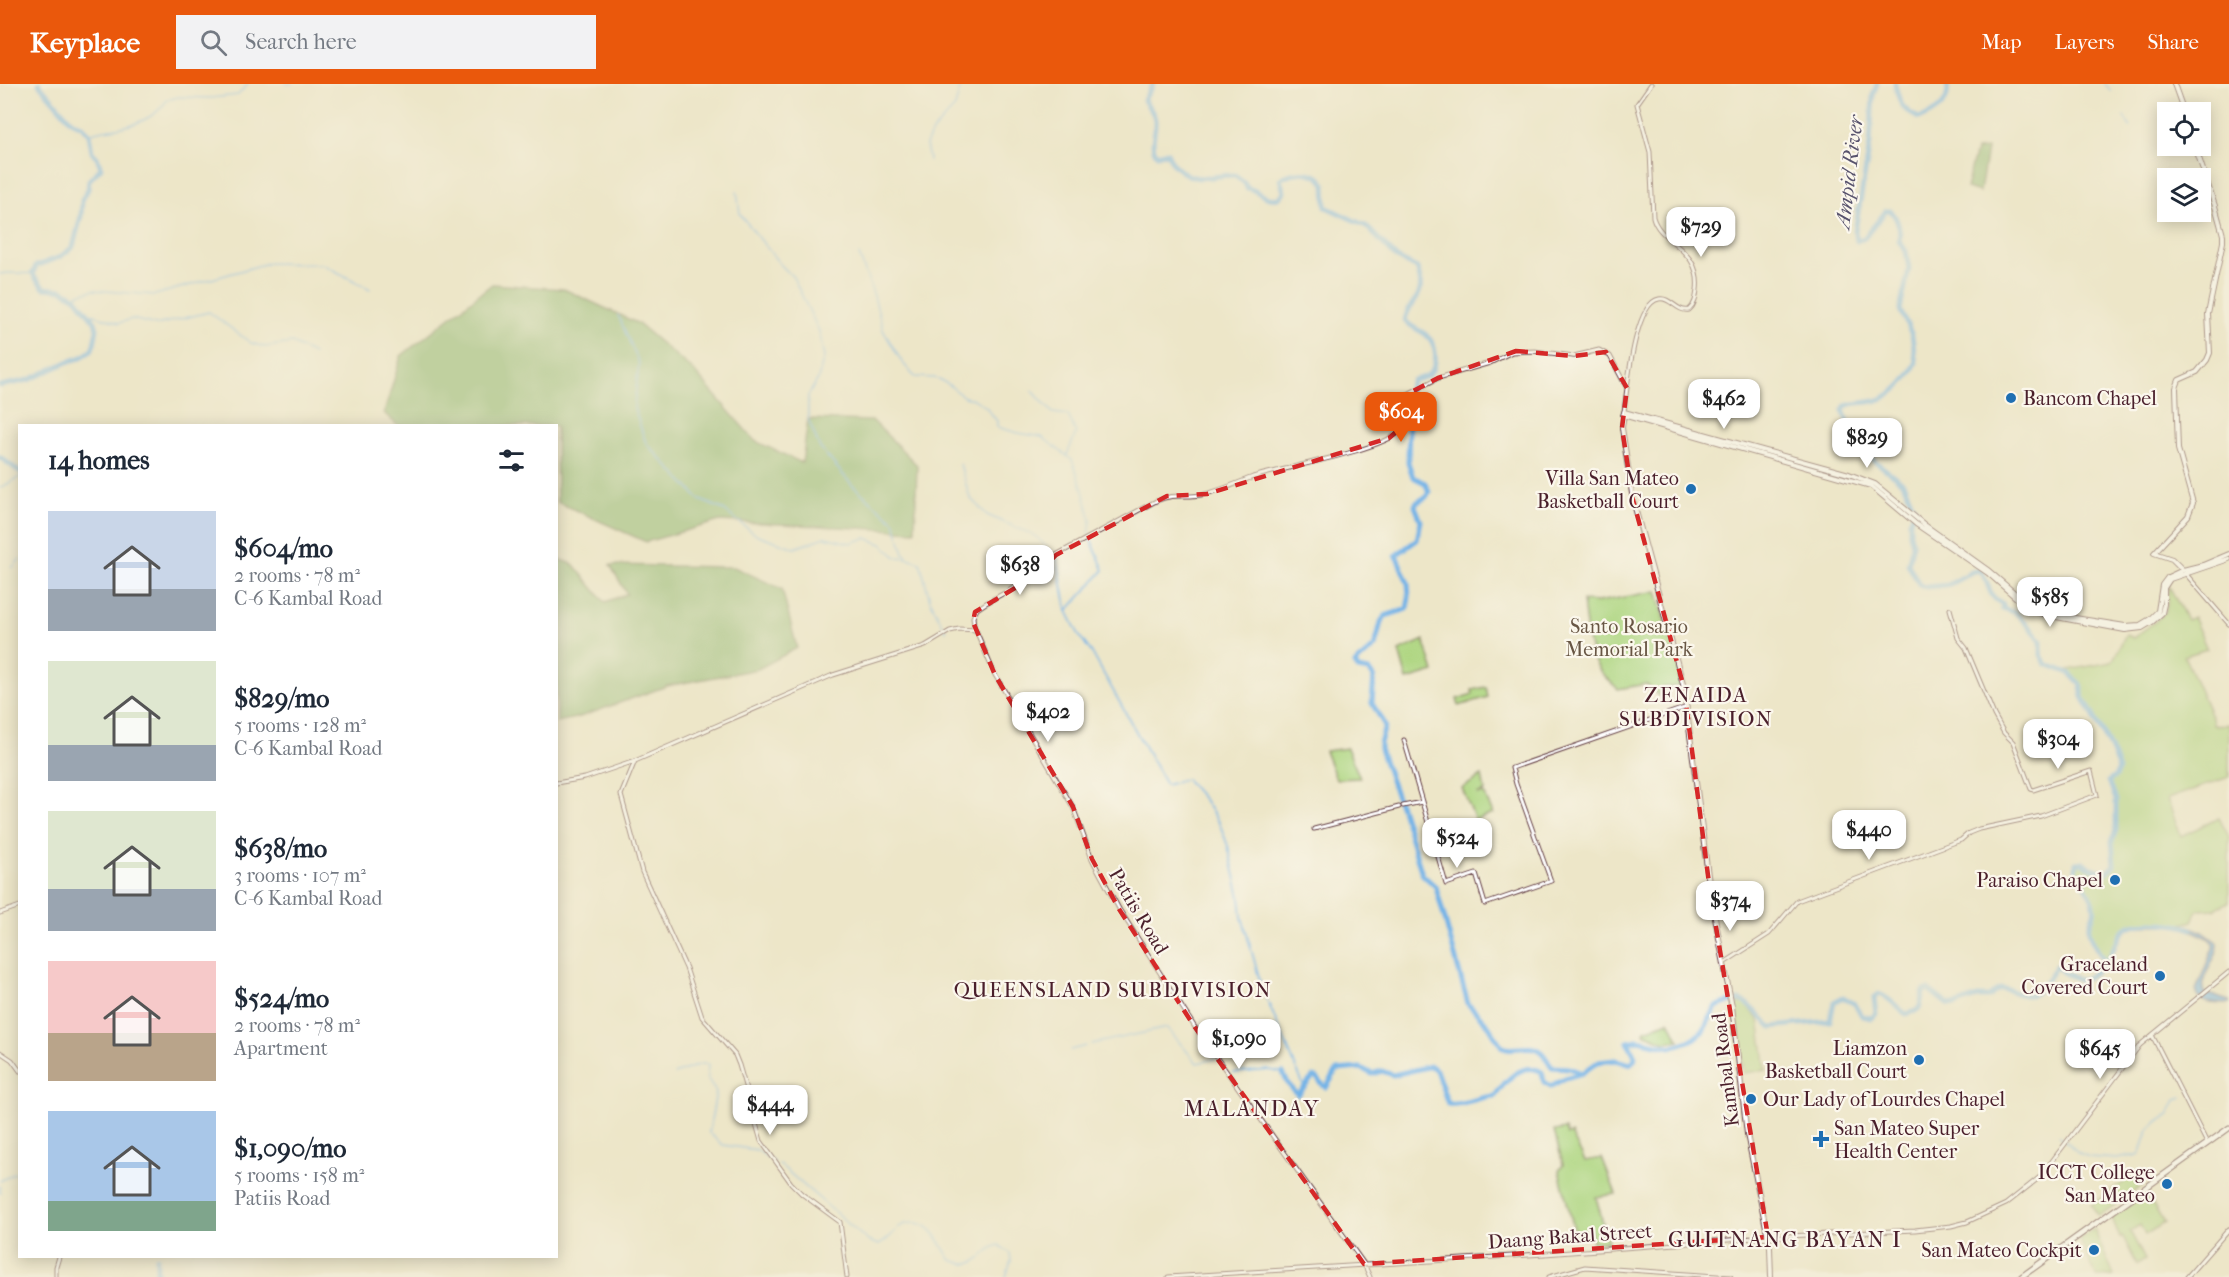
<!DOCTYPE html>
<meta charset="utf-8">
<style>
:root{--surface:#fff;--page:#f2f2f3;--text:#1f2937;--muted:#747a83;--accent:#ea580c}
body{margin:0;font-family:"IM FELL French Canon",serif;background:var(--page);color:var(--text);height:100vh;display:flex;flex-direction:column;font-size:22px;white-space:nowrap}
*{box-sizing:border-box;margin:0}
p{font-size:20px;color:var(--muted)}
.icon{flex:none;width:33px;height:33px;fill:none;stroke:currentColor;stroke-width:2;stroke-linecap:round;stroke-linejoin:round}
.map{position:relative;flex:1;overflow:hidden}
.side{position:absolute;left:18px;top:340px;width:540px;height:834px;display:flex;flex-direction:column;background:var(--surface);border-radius:0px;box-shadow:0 3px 15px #0003}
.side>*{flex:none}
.controls{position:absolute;left:2157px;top:18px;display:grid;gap:12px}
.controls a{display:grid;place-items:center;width:54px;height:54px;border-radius:0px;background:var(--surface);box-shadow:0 3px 15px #0003;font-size:30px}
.price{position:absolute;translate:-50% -51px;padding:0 14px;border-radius:12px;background:#fff;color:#222;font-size:20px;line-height:39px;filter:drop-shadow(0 2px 3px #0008)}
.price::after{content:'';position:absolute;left:50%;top:36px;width:18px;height:14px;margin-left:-9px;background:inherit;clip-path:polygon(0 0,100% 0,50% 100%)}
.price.selected{background:var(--accent);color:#fff}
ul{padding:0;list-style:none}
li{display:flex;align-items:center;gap:18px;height:150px;padding:0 30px}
li span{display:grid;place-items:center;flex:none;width:168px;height:120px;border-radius:0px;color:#555}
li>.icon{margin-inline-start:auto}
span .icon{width:72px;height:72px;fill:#fffc;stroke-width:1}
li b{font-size:26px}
h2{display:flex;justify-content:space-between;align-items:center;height:72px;padding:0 30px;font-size:26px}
header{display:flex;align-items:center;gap:36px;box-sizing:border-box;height:84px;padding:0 30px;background:var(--accent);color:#fff}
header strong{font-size:28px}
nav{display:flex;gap:33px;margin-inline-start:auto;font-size:21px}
.search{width:420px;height:54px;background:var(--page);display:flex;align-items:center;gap:15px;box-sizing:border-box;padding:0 21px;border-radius:0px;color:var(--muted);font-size:22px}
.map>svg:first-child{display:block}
</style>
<header>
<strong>Keyplace</strong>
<div class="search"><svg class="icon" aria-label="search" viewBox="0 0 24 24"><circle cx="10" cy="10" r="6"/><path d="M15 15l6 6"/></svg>Search here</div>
<nav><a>Map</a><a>Layers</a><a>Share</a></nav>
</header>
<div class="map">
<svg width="2229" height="1193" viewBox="0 0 2229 1193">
<rect width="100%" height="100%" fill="#fbf7ec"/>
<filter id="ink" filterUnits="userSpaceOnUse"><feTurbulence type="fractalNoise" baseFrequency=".0167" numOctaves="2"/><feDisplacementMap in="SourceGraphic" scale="12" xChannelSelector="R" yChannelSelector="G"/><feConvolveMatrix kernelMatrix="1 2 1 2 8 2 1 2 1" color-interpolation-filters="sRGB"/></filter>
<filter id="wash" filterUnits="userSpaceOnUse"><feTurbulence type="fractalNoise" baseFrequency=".008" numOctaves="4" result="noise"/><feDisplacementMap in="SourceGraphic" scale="24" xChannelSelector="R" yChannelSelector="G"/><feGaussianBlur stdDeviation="1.35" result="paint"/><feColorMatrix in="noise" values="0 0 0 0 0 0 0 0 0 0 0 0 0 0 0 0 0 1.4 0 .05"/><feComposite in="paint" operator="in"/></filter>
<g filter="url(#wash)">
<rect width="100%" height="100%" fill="#ede6c8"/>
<path fill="#add580" stroke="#7c7a56" stroke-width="1.5" d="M2169 502 2187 536 2193 533 2207 565 2184 572 2212 634 2213 641 2229 640V693L2167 715 2181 752 2219 734 2229 753V818L2214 825 2198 826 2193 837 2178 841H2132L2121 849 2106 880C2101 871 2088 855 2089 845 2091 833 2097 831 2093 818 2090 808 2084 804 2081 792L2076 790V779L2083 778 2089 783 2106 788 2114 781 2112 757 2116 746V716L2109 697 2115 693 2119 685 2104 651 2083 613 2080 600 2074 592 2069 590 2068 586 2112 578 2126 550 2133 554 2156 537 2166 527Z
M1657 507 1684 602 1660 604 1661 612H1659L1646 600 1618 605C1612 599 1605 594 1600 587 1587 569 1586 539 1583 517L1598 518Z
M1424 556 1434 588 1407 596 1399 567Z
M1486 603 1488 613 1459 622 1457 615 1473 610 1472 606Z
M1347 664 1360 694 1336 695 1325 667Z
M1482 692 1485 707 1477 711 1484 709 1493 730 1475 736 1462 704Z
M1736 919H1744L1759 936 1766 986 1744 989Z
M1669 937 1679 956 1665 958 1644 949 1645 946Z
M1565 1045 1567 1051 1571 1050 1585 1077 1602 1074 1616 1110 1596 1113 1608 1158H1592L1590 1146 1575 1149 1559 1087 1563 1081 1554 1047Z
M2134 1091 2142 1102 2099 1132 2091 1121Z
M2146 1109 2164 1139 2145 1151 2140 1141 2130 1147 2145 1176 2137 1181 2123 1153 2120 1154 2112 1134Z
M2094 1145 2114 1192 2097 1193 2079 1155Z"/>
<path fill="#8ab66e" stroke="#6a6a4c" stroke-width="1.5" d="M1987 65 1980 108 1966 104 1976 66Z
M492 200 564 205 637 239 693 286 755 357 802 379 808 335 873 337 917 381 915 447 720 437 646 458 557 418 556 342H398L384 329 401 272Z
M557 475 573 480 605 518 627 510 610 481 734 483 782 505 797 564 758 585 667 602 580 633 557 638Z"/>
<path fill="#73b3e7" stroke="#5e6989" stroke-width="1.5" d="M2189 842 2203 848 2218 859C2219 877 2198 890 2205 909L2229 917V920C2216 919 2198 922 2196 906L2213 864V859L2208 854 2184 843Z"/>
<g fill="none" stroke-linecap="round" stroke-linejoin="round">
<path stroke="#73b3e7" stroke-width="1.5" d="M286 0H292
M2105 0 2111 7
M2124 32 2130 43
M89 50C101 45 110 46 122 43 141 39 157 32 167 16L178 13 211 14 238 11 248 0
M929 76 926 61 932 48 955 23 961 0
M737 107 740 130 779 179 793 193 819 247 824 273 818 295 808 312V335L820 364 852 401 894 437 904 469 908 474
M859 171 874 212 883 246 902 278 915 293 935 294 948 300 964 313 974 315 986 323 997 337V343L1018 349 1042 353 1072 376 1082 403 1091 436 1089 451 1104 486 1067 527
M0 190C12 187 21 191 33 189
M72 212 93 206 155 211 268 179 322 180 370 205
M86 228 119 239 132 235 156 241 209 228 251 259 265 263 292 259 313 270
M618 231 639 279 634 324 646 359 700 416 722 425 755 450 795 464 825 453 850 459 866 454 882 460 896 473 908 474 920 478 930 516 946 547
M1032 306 1053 329 1068 331 1076 349 1067 371
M960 380 970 414 987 431 1036 452 1053 470 1058 479 1067 527 1080 553 1092 569 1166 701 1186 695 1205 717 1220 741 1228 762 1240 813 1242 833 1262 904 1305 1005
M0 404 20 393
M12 484 20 475
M1091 960 1167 944 1197 979 1215 975 1214 973
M1071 966 1086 962
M1219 974H1221
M1233 989 1270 986 1283 989
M674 990 701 980H708L707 994 716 1008 709 1049 723 1061 757 1066 774 1078
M2059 1052 2079 1069 2089 1073 2117 1075 2138 1071 2141 1068 2148 1047 2157 1038 2168 1032 2176 1016 2183 1014
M779 1080 843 1135
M0 1097 15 1089 20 1091
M0 1102V1109
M844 1136 868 1157 879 1161C889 1156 893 1148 901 1142 905 1139 910 1139 915 1139 935 1140 941 1163 951 1176 956 1177 961 1180 965 1180 980 1181 986 1163 999 1161L1010 1169 1011 1177 1006 1193"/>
<path stroke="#73b3e7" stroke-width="5" d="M1153 0 1144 16C1147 23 1155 27 1155 37 1156 49 1149 61 1157 71L1167 68C1169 72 1171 77 1174 81 1196 103 1210 90 1235 91L1244 98 1247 104C1260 106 1263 117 1279 114L1284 108 1280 95C1294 86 1316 85 1325 100L1326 123 1366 142 1397 174 1417 184C1428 217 1410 212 1405 236 1411 244 1418 245 1425 250 1437 259 1440 281 1427 292 1423 294 1418 295 1413 296L1410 302 1407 316 1409 336 1408 378 1413 393 1425 399 1429 408 1426 413 1416 419 1415 422 1421 437 1417 456 1396 471 1408 499 1409 513 1407 525 1385 532 1381 538 1375 562 1355 580 1358 585 1369 587 1374 593 1372 619 1385 642 1380 659V665L1400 722
M1877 0 1873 11 1870 60 1855 147 1857 157 1864 154 1886 127H1891C1898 135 1901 147 1899 157L1906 167 1909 185 1900 226 1912 251 1916 279C1907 298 1890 316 1869 318 1861 319 1853 319 1845 322L1843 326 1854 355 1868 372 1903 399 1915 426 1910 436V450L1913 460 1908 480 1919 500 1926 503 1948 501 1972 488 1980 486C1991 501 1986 512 2003 520L2002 524 2016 529 2036 550 2041 557V571L2046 580 2069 589 2080 600 2083 613 2104 651 2119 685 2115 693 2109 697 2116 716V746L2112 757 2114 781 2106 789 2089 783 2083 778 2076 779V790L2081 792C2084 804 2090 808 2093 817 2097 831 2091 833 2089 845 2088 855 2102 871 2106 880
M1895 0C1900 19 1900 25 1919 34 1936 29 1951 19 1947 0
M0 302 29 296 67 278 80 274 91 267 94 260 97 245 95 238 76 214 62 206 44 204 35 194 33 189 36 182 60 173 73 163 81 132 82 116 88 105 89 96 101 84 97 73 92 68 89 50 82 42 71 37 39 0
M0 373 20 388
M1402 726 1422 790 1436 803 1468 920 1489 942 1502 963C1513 968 1530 959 1540 967 1545 971 1548 978 1552 983L1569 984 1582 989
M2117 857C2120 850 2125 843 2133 841 2147 837 2178 839 2191 845
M1735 917 1740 916 1745 918 1771 943 1830 937 1834 918 1843 913 1855 920 1862 932 1871 934 1876 930 1874 914 1879 910C1891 914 1896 923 1906 930 1925 926 1918 921 1924 907L1928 905 1947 920 1955 921 1977 913H1989C1992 911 1996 906 2000 905 2007 902 2023 917 2036 909 2044 903 2050 890 2056 882L2064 889 2082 897 2106 880 2115 861
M1283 989 1288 1000 1298 1011 1313 993 1317 994 1326 1004 1337 986 1361 984 1372 990 1382 987 1393 991 1431 982 1436 986 1448 1020C1463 1022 1480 1012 1495 1012 1505 997 1523 976 1542 988L1544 998 1551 1002 1565 994 1582 989 1598 978 1616 976 1631 980 1634 977 1635 972 1628 958 1638 956 1671 963 1692 956 1703 947 1716 923 1731 917
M157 1193V1173"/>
</g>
</g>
<g filter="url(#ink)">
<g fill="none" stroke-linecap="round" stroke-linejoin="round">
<g stroke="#623d43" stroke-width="5">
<path id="tertiary" d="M1624 328C1627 307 1634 219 1659 215 1671 213 1676 228 1689 226 1695 221 1696 214 1697 206 1702 164 1660 160 1653 133L1650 68 1637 20 1651 0
M2185 489 2229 540
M1404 656 1446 800 1476 790 1485 820 1551 797 1516 700 1512 684 1687 623
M635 677 621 711 642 788 686 884 702 933 735 971 739 981 761 1057 791 1099 802 1110 840 1138 847 1193
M556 699 585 694 635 677 833 591 925 562 950 547 959 545 976 546
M1403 722 1422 718
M1314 745 1399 723
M0 829 20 822
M1724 879 1769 850 1797 817 1961 756 1969 749 1979 745 2041 732 2097 711 2091 687 2033 706 2031 705 2013 658 2004 649 1994 631 1966 564 1958 554 1950 525
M2152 951 2207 1059
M0 968 12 976 20 987
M56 1193V1183L59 1173
M1168 1193 1545 1170 1768 1153 1915 1146 1951 1142 1967 1138 2006 1120 2040 1093 2140 961 2229 888
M1370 1193 1364 1180 1194 942 1119 825 1092 775 1073 723 995 591 974 542 973 533 977 525 986 519 1035 492 1056 471 1156 417C1177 408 1185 415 1205 410 1222 406 1237 399 1253 393 1283 384 1381 366 1399 348 1407 339 1403 323 1404 312L1438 294 1490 279 1512 268 1535 267 1574 272 1599 266 1610 272 1627 304
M1549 1193 1585 1183 1731 1193
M2187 1193 2229 1145"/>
</g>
<g stroke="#623d43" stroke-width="6">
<path id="secondary" d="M2174 0 2184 28
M1623 331 1871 402 1916 440 1988 489 2022 519 2036 528 2051 532 2125 546 2142 544 2152 538 2162 529 2164 520V504L2170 495 2229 475
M2183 486 2172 475 2154 469 2188 432 2193 419 2178 365 2176 304 2179 296 2197 288 2207 276 2210 269 2208 230 2223 158V151L2215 122 2195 62
M1771 1193 1770 1163 1747 1050 1732 922 1710 807 1684 604 1633 416 1622 344 1624 328 1849 390 1875 400 1926 442 1989 487 2024 517 2050 530 2125 542 2140 541 2150 535 2158 527 2162 501 2168 493 2183 486 2203 481 2229 470"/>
</g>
<g stroke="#623d43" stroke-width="7">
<path id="primary" d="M2021 1193 2229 1044"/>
</g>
<use href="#tertiary" stroke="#fff" stroke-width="3"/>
<use href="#secondary" stroke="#fff" stroke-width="4"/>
<use href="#primary" stroke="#fff" stroke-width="4.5"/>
</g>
</g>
<path d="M0 0H2229V1193H0ZM1516 267 1574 272 1606 268 1627 304 1622 344 1633 416 1684 604 1710 807 1768 1153 1364 1180 1194 942 1119 825 1092 775 1073 723 995 591 973 538 975 528 1035 492 1056 471 1167 412 1207 410 1389 354 1402 343 1404 312 1438 294Z" fill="#ede6c8" fill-opacity=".55" fill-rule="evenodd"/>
<path fill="none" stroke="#d62828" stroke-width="4.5" stroke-dasharray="12 8" stroke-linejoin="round" d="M1516 267 1574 272 1606 268 1627 304 1622 344 1633 416 1684 604 1710 807 1768 1153 1364 1180 1194 942 1119 825 1092 775 1073 723 995 591 973 538 975 528 1035 492 1056 471 1167 412 1207 410 1389 354 1402 343 1404 312 1438 294Z"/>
<g fill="#1f6fb2" stroke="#fbf7ec" stroke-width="2">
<circle cx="2011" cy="314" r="6"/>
<circle cx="1691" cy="405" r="6"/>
<circle cx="2115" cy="796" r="6"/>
<circle cx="2160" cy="892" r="6"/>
<circle cx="1919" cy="976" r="6"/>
<circle cx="1751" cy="1015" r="6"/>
<path d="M1818 1046h6v6h6v6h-6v6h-6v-6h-6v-6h6z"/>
<circle cx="2167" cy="1100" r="6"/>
<circle cx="2094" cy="1166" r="6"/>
</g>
<g text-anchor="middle" stroke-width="4.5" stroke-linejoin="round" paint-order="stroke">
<g font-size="20" fill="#4a1f2b" stroke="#fbf7ec" text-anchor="end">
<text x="2023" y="321" text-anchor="start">Bancom Chapel</text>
<text x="1679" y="401">Villa San Mateo<tspan x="1679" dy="23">Basketball Court</tspan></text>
<text x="2103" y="803">Paraiso Chapel</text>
<text x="2148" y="887">Graceland<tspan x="2148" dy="23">Covered Court</tspan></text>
<text x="1907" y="971">Liamzon<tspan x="1907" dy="23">Basketball Court</tspan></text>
<text x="1763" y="1022" text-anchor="start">Our Lady of Lourdes Chapel</text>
<text x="1834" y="1051" text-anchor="start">San Mateo Super<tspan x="1834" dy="23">Health Center</tspan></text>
<text x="2155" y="1095">ICCT College<tspan x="2155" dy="23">San Mateo</tspan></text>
<text x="2082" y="1173">San Mateo Cockpit</text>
</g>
<g font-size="20" fill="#685644" stroke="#fbf7ec">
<text x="1629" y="549">Santo Rosario<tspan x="1629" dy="23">Memorial Park</tspan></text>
</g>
<g font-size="20" fill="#4a1f2b" stroke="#fbf7ec">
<text transform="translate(1139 827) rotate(59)" y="7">Patiis Road</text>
<text transform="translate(1725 986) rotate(-97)" y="7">Kambal Road</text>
<text transform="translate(1570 1152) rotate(-4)" y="7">Daang Bakal Street</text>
</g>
<g font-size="21" font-style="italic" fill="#58536d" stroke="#fbf7ec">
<text transform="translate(1849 88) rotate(-83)" y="7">Ampid River</text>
</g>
<g font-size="21" letter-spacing="1.5" fill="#4a1f2b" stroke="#fbf7ec">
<text x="1696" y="618">ZENAIDA<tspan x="1696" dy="24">SUBDIVISION</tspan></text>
<text x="1113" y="913">QUEENSLAND SUBDIVISION</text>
</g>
<g font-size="22" letter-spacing="1.5" fill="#4a1f2b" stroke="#fbf7ec">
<text x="1252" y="1032">MALANDAY</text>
<text x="1785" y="1163">GUITNANG BAYAN I</text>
</g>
</g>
</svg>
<div class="controls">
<a><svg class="icon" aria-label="locate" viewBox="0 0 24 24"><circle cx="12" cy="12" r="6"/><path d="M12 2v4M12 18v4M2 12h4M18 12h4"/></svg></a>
<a><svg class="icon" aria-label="layers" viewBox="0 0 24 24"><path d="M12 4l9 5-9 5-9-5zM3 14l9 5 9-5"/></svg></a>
</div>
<b class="price" style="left:1701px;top:174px">$729</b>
<b class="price" style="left:1724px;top:346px">$462</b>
<b class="price selected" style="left:1401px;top:359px">$604</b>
<b class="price" style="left:1867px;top:385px">$829</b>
<b class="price" style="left:1020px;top:512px">$638</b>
<b class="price" style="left:2050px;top:544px">$585</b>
<b class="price" style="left:1048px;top:659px">$402</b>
<b class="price" style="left:2058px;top:686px">$304</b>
<b class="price" style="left:1869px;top:777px">$440</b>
<b class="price" style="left:1457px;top:785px">$524</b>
<b class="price" style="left:1730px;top:848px">$374</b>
<b class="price" style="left:1239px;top:986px">$1,090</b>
<b class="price" style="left:2100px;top:996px">$645</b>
<b class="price" style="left:770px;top:1052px">$444</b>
<section class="side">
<h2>14 homes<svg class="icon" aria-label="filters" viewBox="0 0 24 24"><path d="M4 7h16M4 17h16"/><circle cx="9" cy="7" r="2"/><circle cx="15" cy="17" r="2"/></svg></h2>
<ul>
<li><span style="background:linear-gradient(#c9d6e8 65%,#9aa5b1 0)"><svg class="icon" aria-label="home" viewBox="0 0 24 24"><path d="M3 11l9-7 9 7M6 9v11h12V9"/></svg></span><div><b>$604/mo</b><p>2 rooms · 78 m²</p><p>C-6 Kambal Road</p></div></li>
<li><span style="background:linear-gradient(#dfe7d0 70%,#9aa5b1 0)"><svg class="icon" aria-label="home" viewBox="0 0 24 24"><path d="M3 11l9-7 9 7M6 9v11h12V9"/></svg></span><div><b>$829/mo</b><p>5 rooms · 128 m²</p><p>C-6 Kambal Road</p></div></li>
<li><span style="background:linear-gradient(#dfe7d0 65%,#9aa5b1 0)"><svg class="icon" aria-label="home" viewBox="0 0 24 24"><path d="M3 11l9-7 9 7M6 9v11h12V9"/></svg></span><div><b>$638/mo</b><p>3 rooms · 107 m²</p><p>C-6 Kambal Road</p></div></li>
<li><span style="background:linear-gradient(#f6c9c9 60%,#b9a48a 0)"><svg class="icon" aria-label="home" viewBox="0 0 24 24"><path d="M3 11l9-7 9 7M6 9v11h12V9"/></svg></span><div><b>$524/mo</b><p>2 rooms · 78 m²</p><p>Apartment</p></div></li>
<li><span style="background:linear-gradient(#a9c7e8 75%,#7fa58c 0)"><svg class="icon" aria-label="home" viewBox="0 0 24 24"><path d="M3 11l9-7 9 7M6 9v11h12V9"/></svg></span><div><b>$1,090/mo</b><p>5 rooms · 158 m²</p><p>Patiis Road</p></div></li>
</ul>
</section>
</div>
